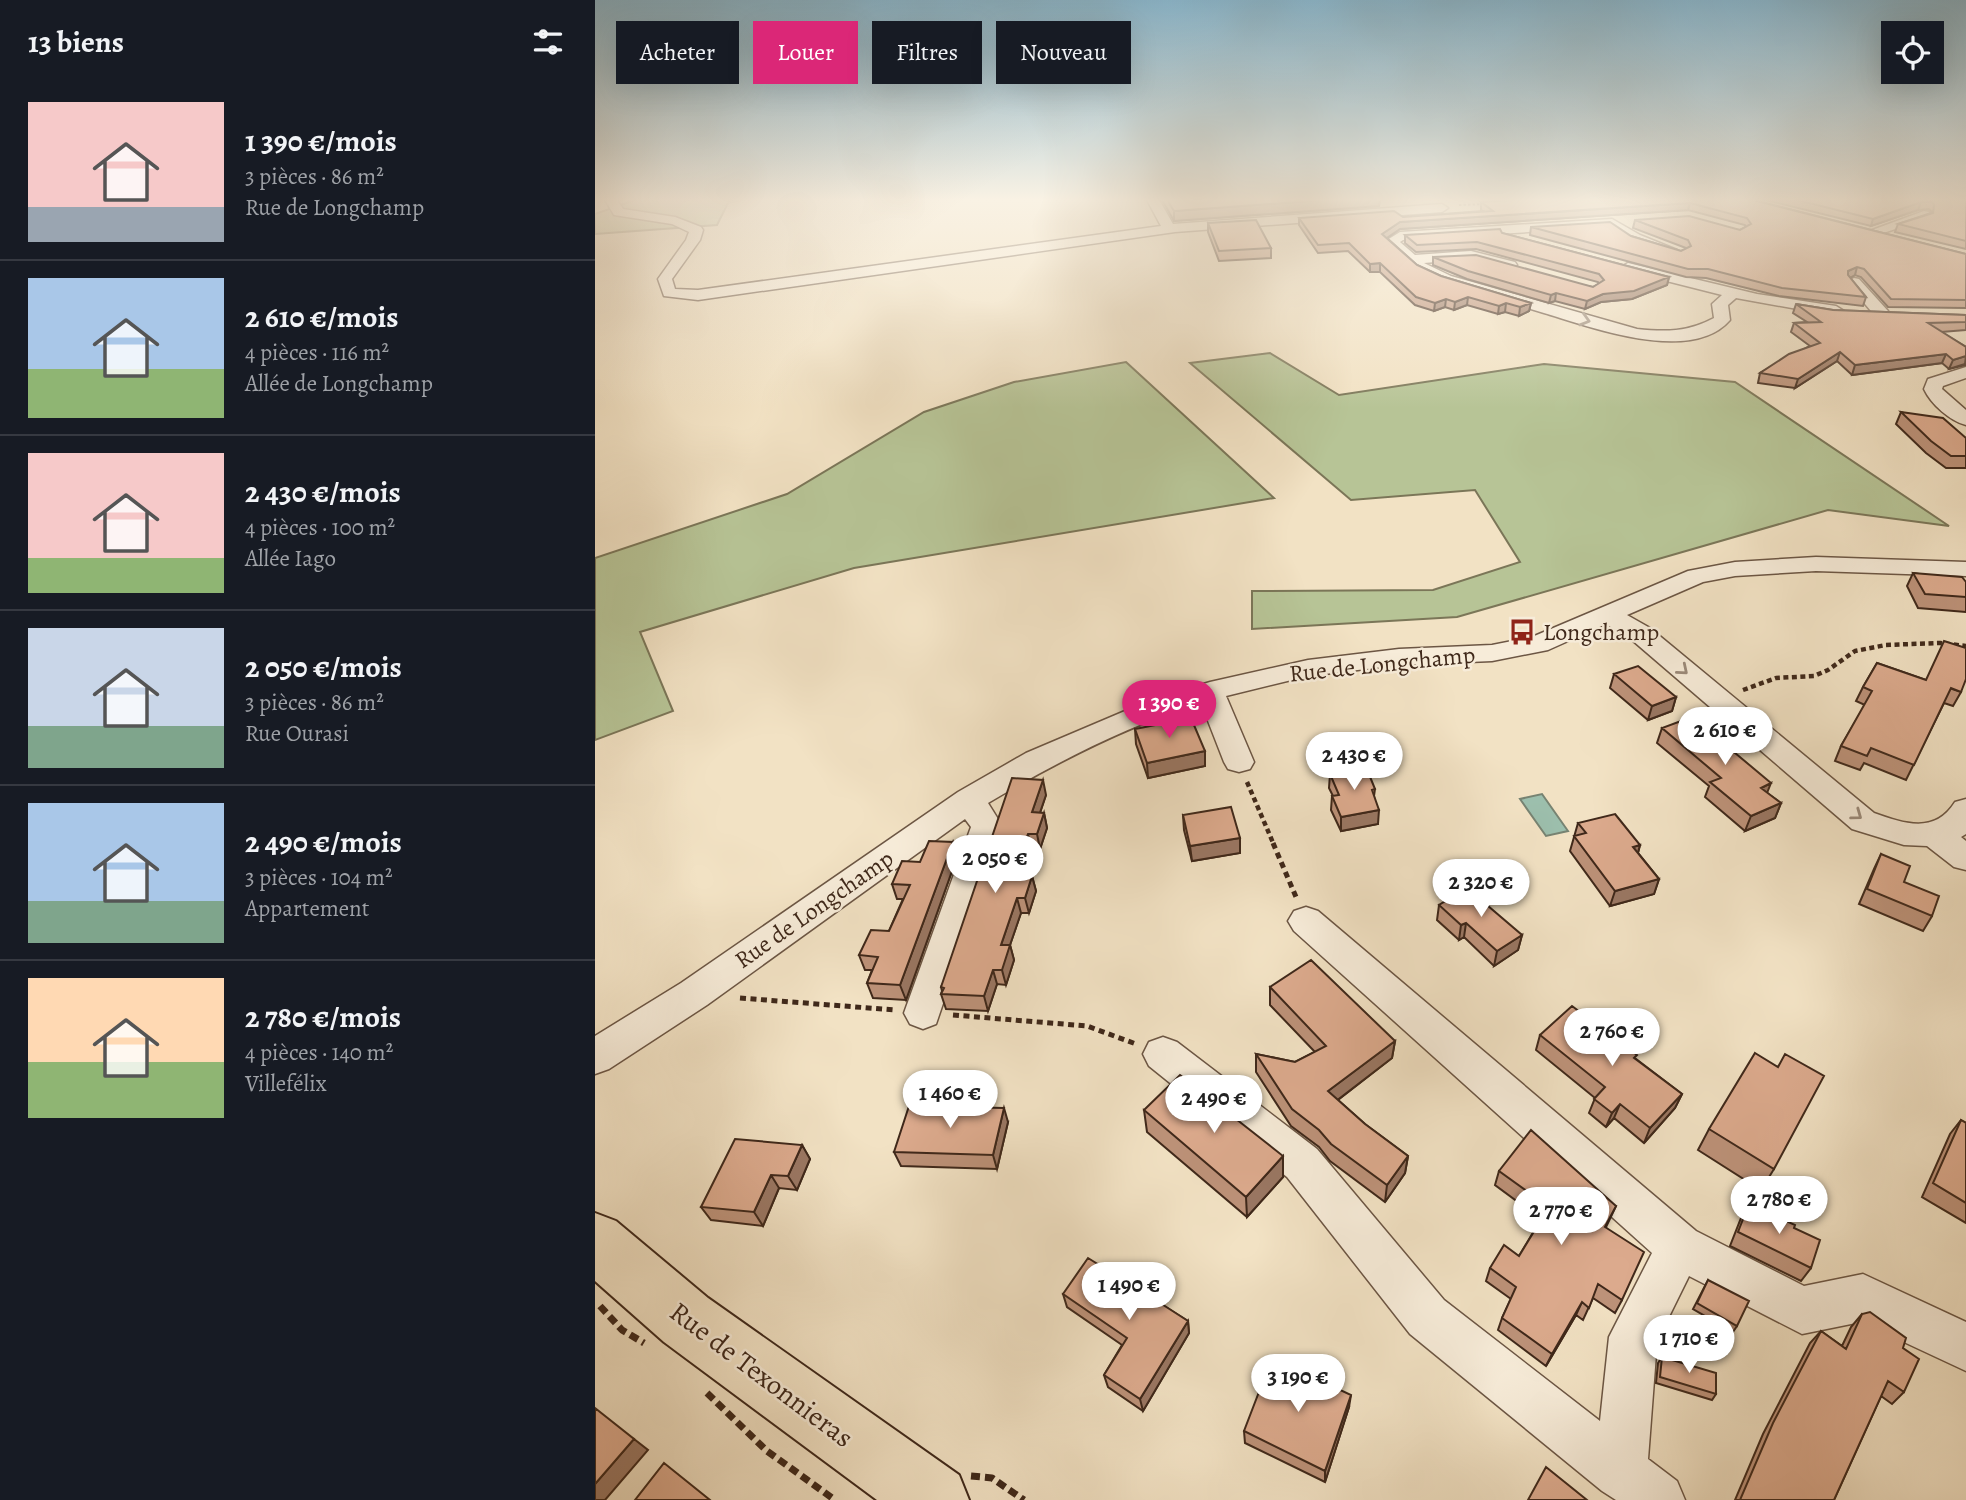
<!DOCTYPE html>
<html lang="fr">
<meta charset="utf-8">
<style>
:root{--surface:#171b24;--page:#20242c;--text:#f1f3f6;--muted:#9ea1a6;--line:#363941;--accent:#db2777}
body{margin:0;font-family:Alegreya,serif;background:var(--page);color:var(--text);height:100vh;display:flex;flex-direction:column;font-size:26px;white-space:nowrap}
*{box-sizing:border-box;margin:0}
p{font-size:23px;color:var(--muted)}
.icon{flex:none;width:38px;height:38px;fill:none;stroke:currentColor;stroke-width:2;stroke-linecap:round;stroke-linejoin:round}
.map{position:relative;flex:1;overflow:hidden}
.details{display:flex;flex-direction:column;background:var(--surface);width:595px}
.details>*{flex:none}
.hud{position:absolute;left:21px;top:21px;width:665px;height:63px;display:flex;gap:14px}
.tools{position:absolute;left:1286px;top:21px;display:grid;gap:14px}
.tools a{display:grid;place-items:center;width:63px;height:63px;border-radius:0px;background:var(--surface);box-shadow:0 7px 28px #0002;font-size:35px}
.price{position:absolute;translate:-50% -60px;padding:0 16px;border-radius:24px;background:#fff;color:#222;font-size:23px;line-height:46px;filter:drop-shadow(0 2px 4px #0008)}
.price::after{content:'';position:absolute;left:50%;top:42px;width:21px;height:16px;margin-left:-10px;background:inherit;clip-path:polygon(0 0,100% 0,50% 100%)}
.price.active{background:var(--accent);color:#fff}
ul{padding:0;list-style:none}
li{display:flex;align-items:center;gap:21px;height:175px;padding:0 28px}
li+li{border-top:2px solid var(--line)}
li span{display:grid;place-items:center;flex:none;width:196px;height:140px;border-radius:0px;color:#555}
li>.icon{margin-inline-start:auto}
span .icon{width:84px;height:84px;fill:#fffc;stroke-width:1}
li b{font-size:30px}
h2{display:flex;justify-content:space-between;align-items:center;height:84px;padding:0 28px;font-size:30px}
.chip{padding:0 24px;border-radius:0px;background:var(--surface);box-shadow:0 7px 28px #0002;font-size:24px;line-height:63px}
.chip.active{background:var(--accent);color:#fff}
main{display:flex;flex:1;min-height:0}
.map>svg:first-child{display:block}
</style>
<main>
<section class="details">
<h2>13 biens<svg class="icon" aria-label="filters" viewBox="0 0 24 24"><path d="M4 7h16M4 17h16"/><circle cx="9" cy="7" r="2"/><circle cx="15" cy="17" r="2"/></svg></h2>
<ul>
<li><span style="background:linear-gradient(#f6c9c9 75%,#9aa5b1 0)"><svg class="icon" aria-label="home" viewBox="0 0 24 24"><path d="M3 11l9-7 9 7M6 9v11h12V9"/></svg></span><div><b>1 390 €/mois</b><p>3 pièces · 86 m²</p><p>Rue de Longchamp</p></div></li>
<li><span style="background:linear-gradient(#a9c7e8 65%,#8fb573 0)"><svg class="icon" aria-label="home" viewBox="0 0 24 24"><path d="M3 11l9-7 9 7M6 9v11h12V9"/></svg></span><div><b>2 610 €/mois</b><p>4 pièces · 116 m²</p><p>Allée de Longchamp</p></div></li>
<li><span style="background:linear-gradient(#f6c9c9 75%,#8fb573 0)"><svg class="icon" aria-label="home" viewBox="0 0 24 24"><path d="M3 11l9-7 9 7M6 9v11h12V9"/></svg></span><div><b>2 430 €/mois</b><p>4 pièces · 100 m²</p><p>Allée Iago</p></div></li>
<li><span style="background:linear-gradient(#c9d6e8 70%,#7fa58c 0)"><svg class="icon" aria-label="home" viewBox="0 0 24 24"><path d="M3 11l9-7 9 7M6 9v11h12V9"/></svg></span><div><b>2 050 €/mois</b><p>3 pièces · 86 m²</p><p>Rue Ourasi</p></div></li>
<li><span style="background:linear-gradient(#a9c7e8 70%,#7fa58c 0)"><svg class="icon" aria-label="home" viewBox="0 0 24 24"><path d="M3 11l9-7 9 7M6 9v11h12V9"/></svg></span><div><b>2 490 €/mois</b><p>3 pièces · 104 m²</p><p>Appartement</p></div></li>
<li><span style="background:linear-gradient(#ffd9b3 60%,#8fb573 0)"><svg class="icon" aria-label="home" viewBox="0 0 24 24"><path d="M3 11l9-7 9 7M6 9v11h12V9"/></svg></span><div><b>2 780 €/mois</b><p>4 pièces · 140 m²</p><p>Villefélix</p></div></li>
</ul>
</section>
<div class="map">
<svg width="1371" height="1500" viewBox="0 0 1371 1500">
<rect width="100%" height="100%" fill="#f2e2c4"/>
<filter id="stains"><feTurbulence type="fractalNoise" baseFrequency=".00286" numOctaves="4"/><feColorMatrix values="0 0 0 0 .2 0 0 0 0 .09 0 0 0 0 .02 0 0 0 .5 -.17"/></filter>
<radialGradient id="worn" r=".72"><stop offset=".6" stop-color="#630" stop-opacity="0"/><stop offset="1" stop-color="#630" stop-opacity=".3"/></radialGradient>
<path fill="#b7c496" stroke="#7b7658" stroke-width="2" d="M45 198H154L133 203 122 225 0 234V214Z
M675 353 744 395 949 364 1140 382 1354 526 1233 510 862 617 657 629V591L838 590 925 562 880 490 756 500 595 363Z
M531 362 679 498 259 568 45 632 78 711 0 740V558L192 494 329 412 419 382Z"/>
<path fill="#9cbfad" stroke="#778372" stroke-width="2" d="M947 794 973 831 951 836 925 799Z"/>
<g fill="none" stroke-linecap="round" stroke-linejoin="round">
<g stroke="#6c5644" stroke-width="3">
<path id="minor" d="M9 198H21L28 209 80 217 106 227 108 230 105 240 77 279 80 289 103 290 566 226 551 198H563L578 224 847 204 853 208 847 212 580 232 103 300 69 296 63 279 91 240 94 232 77 224 19 215Z
M1329 211 1334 212V218L1276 237 1269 233Z
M1017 219 1045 235 1082 250 1075 254 1070 253 1035 241 1014 227 808 240 805 242 820 255 876 251 920 262 922 265 920 268 915 269 876 259 829 263 856 276 1042 329C1071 332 1093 332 1119 318L1117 304 1127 295 1028 270 1026 267 1033 263 1162 294 1241 306 1249 311 1241 316 1141 298 1133 305 1135 320C1096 365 996 327 949 313 915 303 880 292 846 282L822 271 789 242 805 232Z
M1259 278 1264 279 1293 311 1295 314 1293 317H1281L1254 285 1252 282Z
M1371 367V378L1348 386 1347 389 1371 410V425C1355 421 1336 404 1329 389L1333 379Z
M1221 557 1371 562V576L1221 571 1140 576 1108 582 1032 615 1055 628 1279 813C1310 824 1340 834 1360 802L1371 799V834L1366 837 1371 841V870L1359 867 1332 846 1309 845 1257 829 1037 640 1011 624 953 650 897 661 804 665 713 676 631 696 659 762 655 769 644 772 633 769 629 762 606 703C531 726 460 763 393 803L408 827 341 1024 328 1029 315 1024 309 1013 376 827 370 819 112 1005 14 1069 0 1074V1036L86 983 363 792 431 753 556 700 615 682 713 660 804 649 897 645 937 637 1093 571 1140 562Z
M711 907 723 911 1101 1231 1209 1286 1268 1274 1371 1322V1371L1266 1322 1207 1334 1094 1276 1062 1341 1053 1459 1082 1481 1090 1500H1021L1007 1491 815 1334 692 1177 554 1066 548 1054 554 1042 568 1037 582 1042 722 1149 849 1300 1005 1421 1014 1337 1057 1253 699 931 693 921 699 911Z"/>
</g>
<g stroke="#3f281a" stroke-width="4">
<path id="major" d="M0 1213 21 1221 113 1298 364 1475 374 1500H282L69 1342 0 1281Z"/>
</g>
<path stroke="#3f281a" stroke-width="2" stroke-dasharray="2.5 2" stroke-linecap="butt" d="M864 205 890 204"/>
<path stroke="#3f281a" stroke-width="4.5" stroke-dasharray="5 3.5" stroke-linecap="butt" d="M1148 690 1181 678 1219 676 1233 670 1260 651 1291 645 1345 643 1371 646
M652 782 679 845"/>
<path stroke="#3f281a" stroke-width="5" stroke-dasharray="6 4.5" stroke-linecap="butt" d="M678 843 701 897
M145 998 300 1010
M358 1015 492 1026 541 1044"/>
<path stroke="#3f281a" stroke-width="7" stroke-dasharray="9 5" stroke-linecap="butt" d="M5 1306 27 1330 49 1343
M112 1393 172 1451 240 1500
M376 1476 397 1478 429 1500"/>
<use href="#minor" fill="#f7ecd9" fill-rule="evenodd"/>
<use href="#major" fill="#f2e2c4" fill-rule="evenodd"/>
</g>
<path fill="#bd9279" stroke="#3f281a" stroke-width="2" d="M566 198H785L784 206 579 221Z
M1150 198 1371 254V308L1293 307 1266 277 1260 275 1255 278 1271 297 1268 306 1184 296 1111 278 1091 277 935 235 936 227 1036 236 1086 251 1091 248 1038 228 1040 220 1145 230 1151 227 1150 225 1093 210 805 229 792 238 822 265 846 276 936 303 934 311 924 316 910 312 903 314 872 305 859 310 850 307 839 311 820 305 785 272H775L753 251 723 253 704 225V218L808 217 888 211 886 210V202Z
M1163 198H1371V249L1300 232 1303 224 1336 213 1337 212 1334 209 1323 210 1276 226Z
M613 223 676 248V258L624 261 613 232Z
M907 233 1074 277 1072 285 1037 299 1006 302 990 309 960 301 954 303 872 279 838 265V257L998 287 1004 284 1003 282 881 249 821 252 810 243V235Z
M1201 304 1238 310 1371 315V330L1346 332 1371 347V365L1354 369 1347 363 1257 375 1242 361 1200 388 1163 383 1165 373 1215 346 1196 332 1199 323 1212 322 1198 313Z
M1306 412 1371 438V468H1351L1331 453 1301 424Z
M1318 573 1371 582V612L1323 608 1312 586Z
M1282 663 1366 692 1358 706 1349 703 1311 780 1269 763 1265 770 1240 761 1246 746 1270 705 1261 701 1268 687Z
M1019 674 1081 697 1077 711 1053 720 1015 688Z
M1067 728 1172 793 1186 803 1180 818 1150 831 1110 797 1114 786 1062 743Z
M540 729 610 751V766L553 778 541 744Z
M735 774 780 789 779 796 783 824 746 831 736 810 737 796H738L734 788Z
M451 795 445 813H449L452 828 445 849 436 848 427 876H437L441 891 434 913H426L415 945 419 960 411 985 402 984 393 1011 351 1009 346 994 347 991 346 987Z
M588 815 645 838V853L597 861 589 830Z
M983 823 1045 845 1043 853 1064 879 1059 894 1015 906 975 851Z
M358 842 362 857 311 1000 278 998 272 983 277 970H270L264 955 294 931 308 899H302L297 884 325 862Z
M1286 854 1337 916 1328 931 1264 904 1279 869Z
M844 905 927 935 923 950 899 966 869 937 864 940 842 920Z
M675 987 800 1041 797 1058 743 1100 770 1124 813 1156 810 1173 790 1202 735 1161 724 1147 696 1126 661 1072V1054L700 1062 720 1052 675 1005Z
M945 1035 1041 1059 1087 1094 1080 1108 1049 1143 1019 1118 1011 1127 994 1113 1000 1098 941 1050Z
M1183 1067 1179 1169 1166 1190 1103 1150 1114 1129Z
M549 1110 688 1177 652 1217 552 1132Z
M1366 1120 1371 1123V1223L1327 1197 1355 1134Z
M413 1122 402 1169 306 1166 299 1152Z
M207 1145 215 1159 202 1190 184 1188 168 1226 116 1220 106 1207Z
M904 1171 1021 1206 1011 1227 1027 1300 1020 1313 998 1298 988 1320 981 1315 951 1366 903 1330 907 1318 916 1299 891 1281 895 1268 924 1256 946 1219 900 1185Z
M1154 1204 1199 1228 1216 1268 1206 1281 1135 1246 1146 1218Z
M1113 1280 1142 1326 1138 1332 1098 1309Z
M468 1294 567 1303 566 1304 593 1321 594 1333 548 1411 513 1387 509 1375 527 1345 472 1307Z
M1267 1314 1308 1348 1309 1392 1297 1404 1286 1396 1239 1500H1140L1168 1434 1215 1343 1226 1331 1247 1346 1256 1327Z
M1067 1357 1121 1394 1117 1400 1061 1383 1063 1363Z
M754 1407 730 1482 650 1443 649 1431Z"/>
<path fill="#9a7763" stroke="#3f281a" stroke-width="2" d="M755 198H785L784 206 579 221V211Z
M1326 202 1323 210 1276 226 1278 219Z
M1095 203 1093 210 805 229 786 242 787 234 805 222Z
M785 263V272H775V264Z
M1262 267 1260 275 1251 280 1253 271Z
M1074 277 1072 285 1037 299 1006 302 990 309 992 301 1008 294Z
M961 293 960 301 954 303 956 295Z
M873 297 872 305 859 310 860 302Z
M851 299 850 307 839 311 840 303Z
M911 303 910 312 903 314 904 306Z
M936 303 934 311 924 316 925 307Z
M1245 352 1242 361 1200 388 1203 379Z
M1351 354 1347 363 1257 375 1260 365Z
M1371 356 1370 364 1354 369 1358 360Z
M1081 697 1077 711 1053 720 1057 706Z
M610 751V766L553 778 552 763Z
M448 780 451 795 440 827 437 812Z
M1176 783 1170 798 1166 788Z
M1186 803 1180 818 1150 831 1156 816Z
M784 810 783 824 746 831V817Z
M449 813 452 828 445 849 442 834Z
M433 834 436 848 422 890 418 875Z
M645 838V853L597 861 595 846Z
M358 842 362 857 311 1000 305 985Z
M1045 845 1041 860 1038 847Z
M437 876 441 891 434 913 430 898Z
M1064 879 1059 894 1015 906 1020 891Z
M422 898 426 913 415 945 419 960 411 985 407 970 406 945Z
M871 923 869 937 864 940 866 925Z
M927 935 923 950 899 966 902 951Z
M398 970 402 984 393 1011 389 996Z
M800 1041 797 1058 732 1108 733 1091Z
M1087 1094 1080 1108 1049 1143 1055 1128Z
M1025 1104 1019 1118 1011 1127 1017 1113Z
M409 1108 413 1122 402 1169 398 1155Z
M207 1145 215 1159 202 1190 193 1176Z
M688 1156V1177L652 1217 651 1197Z
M813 1156 810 1173 790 1202 792 1185Z
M176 1175 184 1188 168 1226 159 1212Z
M565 1290 567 1303 561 1312 559 1299Z
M987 1302 981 1315 951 1366 957 1354Z
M593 1321 594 1333 548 1411 545 1399Z
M756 1395 754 1407 730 1482V1471Z
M39 1439 53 1450 10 1500H0V1484Z"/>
<path fill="#dcaa8d" stroke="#3f281a" stroke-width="2" d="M571 198H755L579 211Z
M950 198H1150L1371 254V300L1296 299 1269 269 1262 267 1253 271V275L1271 297 1187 288 1113 269H1093L936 227 1015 222 1036 236 1086 251 1096 246 1093 240 1040 220 1094 216 1145 230 1156 224 1152 218 1095 203 805 222 787 234 822 265 846 276 936 303 925 307 911 303 904 306 873 297 860 302 851 299 840 303 821 297 785 263 775 264 754 243 723 245 704 218 799 211 808 217 898 211 886 202Z
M1194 198H1371V241L1303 224 1338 213 1339 205 1337 202H1326L1278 219Z
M661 220 676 248 624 251 613 223Z
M905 229 907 233 1074 277 1039 291 1008 294 992 301 961 293 956 295 873 271 838 257 881 255 998 287 1009 280 1004 274 882 242 822 245 810 235Z
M1201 304 1238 310 1371 315V322L1333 323 1371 347V356L1358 360 1351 354 1260 365 1245 352 1203 379 1165 373 1194 354 1225 343 1199 323 1226 322Z
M1306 412 1348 418 1371 438V456H1356L1336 441Z
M1318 573 1367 577 1371 582V597L1330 594Z
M1349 641 1371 648V679L1366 692 1356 688 1319 765 1276 748 1272 756 1246 746 1277 691 1268 687 1282 663 1331 680Z
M1043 666 1081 697 1057 706 1019 674Z
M1097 717 1176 783 1166 788 1186 803 1156 816 1115 782 1126 778 1067 728Z
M596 718 610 751 552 763 540 729Z
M771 767 780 789 777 790 784 810 746 817 737 796 744 795 735 774Z
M417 778 448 780 437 812 449 813 442 834H433L418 875 437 876 430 898H422L406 945H415L407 970H398L389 996 346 994 349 988 346 987Z
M636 807 645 838 595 846 588 815Z
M1020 814 1045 845 1038 847 1064 879 1020 891 979 836 991 833 983 823Z
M334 841 358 842 305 985 272 983 283 957 264 955 276 930 294 931 315 885 297 884 307 861 325 862Z
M1286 854 1315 866 1309 882 1344 896 1337 916 1272 889Z
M872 888 927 935 902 951 871 923 866 925 844 905Z
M716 960 800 1041 733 1091 770 1124 813 1156 792 1185 736 1144 724 1130 697 1109 661 1054 700 1062 731 1046 675 987Z
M977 1006 1042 1055 1039 1058 1087 1094 1055 1128 1025 1104 1017 1113 999 1099 1010 1087 945 1035Z
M1160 1053 1183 1067 1190 1054 1229 1076 1179 1169 1114 1129Z
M585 1075 688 1156 651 1197 549 1110Z
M314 1106 409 1108 398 1155 299 1152Z
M1366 1120 1371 1123V1203L1338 1183Z
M936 1130 1021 1206 1010 1227 1049 1252 1027 1300 1003 1284 994 1308 987 1302 957 1354 907 1318 921 1287 895 1268 909 1245 924 1256 954 1207 904 1171Z
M140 1139 207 1145 193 1176 176 1175 159 1212 106 1207Z
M1154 1204 1200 1225 1199 1228 1225 1240 1216 1268 1143 1232Z
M493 1258 525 1278 532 1268 565 1290 559 1299 593 1321 545 1399 509 1375 532 1338 468 1294Z
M1113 1280 1154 1301 1142 1326 1102 1303Z
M1275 1312 1311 1338 1308 1348 1324 1359 1309 1392 1293 1381 1239 1500H1145L1178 1423 1226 1331 1251 1349 1267 1314Z
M1067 1357 1121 1373V1394L1065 1377Z
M677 1358 756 1395 730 1471 649 1431Z
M0 1408 39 1439 0 1484Z
M69 1463 115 1500H40Z
M951 1467 992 1500H933Z"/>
<defs><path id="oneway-chevron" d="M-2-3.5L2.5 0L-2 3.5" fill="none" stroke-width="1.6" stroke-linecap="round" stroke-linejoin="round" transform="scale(1.75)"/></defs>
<g stroke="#9b8a7a">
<use href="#oneway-chevron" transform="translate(990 320) rotate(16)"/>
<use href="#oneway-chevron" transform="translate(1088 670) rotate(40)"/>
<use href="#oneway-chevron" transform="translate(1262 815) rotate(36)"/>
</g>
<linearGradient id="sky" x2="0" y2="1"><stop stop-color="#89b8d0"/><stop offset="0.49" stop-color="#f9f2e4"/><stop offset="1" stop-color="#f9f2e4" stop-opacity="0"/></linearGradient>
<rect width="1371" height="408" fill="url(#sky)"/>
<defs>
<g id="bus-bare" transform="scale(2.1)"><path d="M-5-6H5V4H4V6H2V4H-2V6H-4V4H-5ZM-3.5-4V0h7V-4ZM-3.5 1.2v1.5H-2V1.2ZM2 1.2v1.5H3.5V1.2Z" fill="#8f2418" stroke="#f7ecd9" stroke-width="2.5" paint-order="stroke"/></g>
</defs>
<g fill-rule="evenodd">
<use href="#bus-bare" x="927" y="632"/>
</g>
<g text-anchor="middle" stroke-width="5" stroke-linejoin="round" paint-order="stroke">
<g font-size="24" fill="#3f281a" stroke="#f7ecd9" text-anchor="start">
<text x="948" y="640">Longchamp</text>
</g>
<g font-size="24" fill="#3f281a" stroke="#f7ecd9">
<text transform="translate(787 664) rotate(-6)" y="8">Rue de Longchamp</text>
<text transform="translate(219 909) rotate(-35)" y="8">Rue de Longchamp</text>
</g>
<g font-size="28" fill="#3f281a" stroke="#f7ecd9">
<text transform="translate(167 1374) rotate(37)" y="10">Rue de Texonnieras</text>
</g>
</g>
<rect width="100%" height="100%" filter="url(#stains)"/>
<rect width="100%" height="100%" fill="url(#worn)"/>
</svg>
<div class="tools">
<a><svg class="icon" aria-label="locate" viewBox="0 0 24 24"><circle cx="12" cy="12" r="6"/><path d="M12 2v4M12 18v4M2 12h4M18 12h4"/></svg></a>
</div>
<b class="price active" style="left:574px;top:740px">1 390 €</b>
<b class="price" style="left:1130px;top:767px">2 610 €</b>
<b class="price" style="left:759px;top:792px">2 430 €</b>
<b class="price" style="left:400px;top:895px">2 050 €</b>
<b class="price" style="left:886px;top:919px">2 320 €</b>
<b class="price" style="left:1017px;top:1068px">2 760 €</b>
<b class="price" style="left:355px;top:1130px">1 460 €</b>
<b class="price" style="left:619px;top:1135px">2 490 €</b>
<b class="price" style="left:1184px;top:1236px">2 780 €</b>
<b class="price" style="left:966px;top:1247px">2 770 €</b>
<b class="price" style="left:534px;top:1322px">1 490 €</b>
<b class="price" style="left:1094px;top:1375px">1 710 €</b>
<b class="price" style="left:703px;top:1414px">3 190 €</b>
<div class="hud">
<a class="chip">Acheter</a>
<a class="chip active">Louer</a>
<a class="chip">Filtres</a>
<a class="chip">Nouveau</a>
</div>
</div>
</main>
